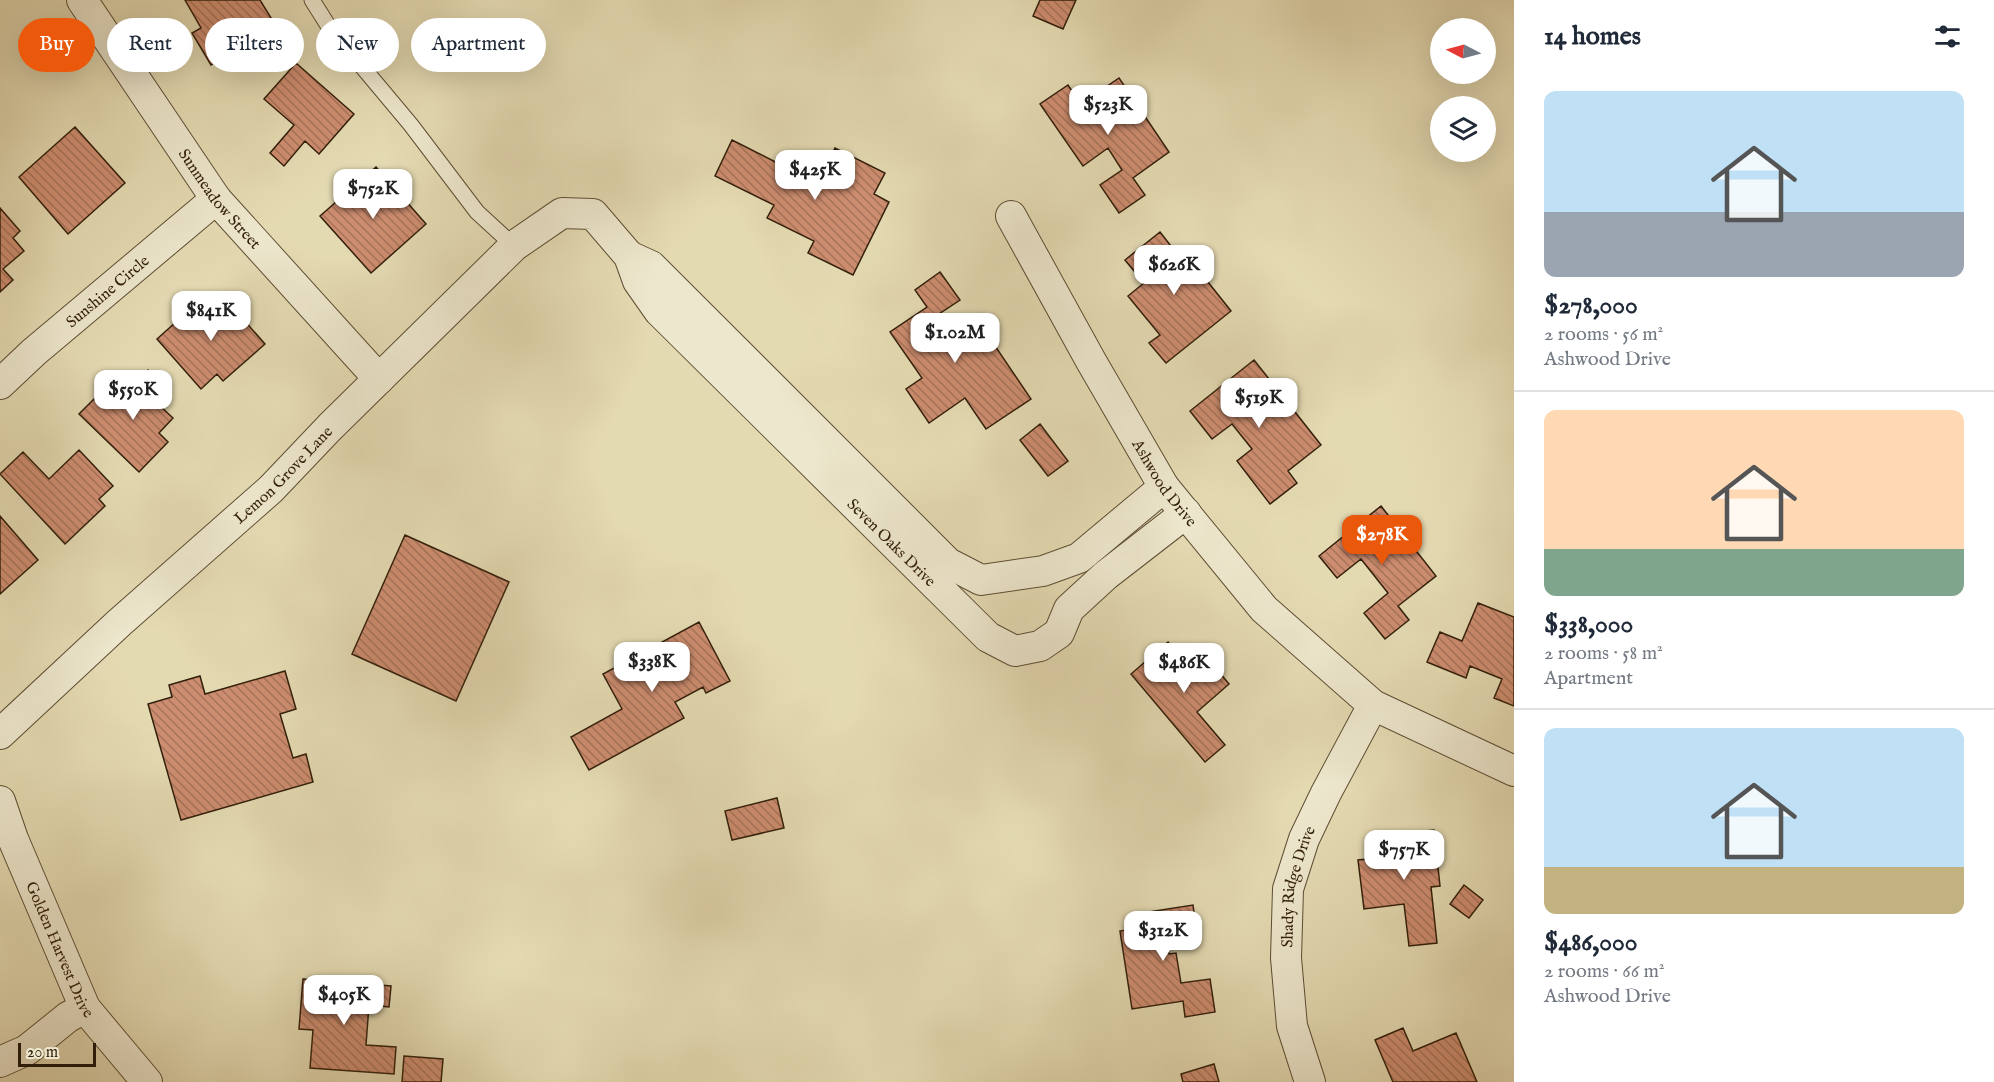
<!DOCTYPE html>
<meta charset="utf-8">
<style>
:root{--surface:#fff;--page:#f6f6f7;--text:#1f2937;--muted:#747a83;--line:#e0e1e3;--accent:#ea580c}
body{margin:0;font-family:"IM FELL English",serif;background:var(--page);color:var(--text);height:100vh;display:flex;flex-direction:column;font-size:22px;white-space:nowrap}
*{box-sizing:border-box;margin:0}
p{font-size:20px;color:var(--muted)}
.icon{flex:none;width:33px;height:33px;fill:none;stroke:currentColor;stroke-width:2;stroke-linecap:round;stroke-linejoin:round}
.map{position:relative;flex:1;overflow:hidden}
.sheet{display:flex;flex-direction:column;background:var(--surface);width:480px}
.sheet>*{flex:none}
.hud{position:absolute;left:18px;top:18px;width:570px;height:54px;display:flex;gap:12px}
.needle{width:39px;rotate:276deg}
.tools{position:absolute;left:1430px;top:18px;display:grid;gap:12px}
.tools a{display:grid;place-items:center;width:66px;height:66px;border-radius:50%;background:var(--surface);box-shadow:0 6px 24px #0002;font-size:30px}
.scale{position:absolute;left:18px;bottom:15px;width:78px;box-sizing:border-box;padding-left:6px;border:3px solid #321f0a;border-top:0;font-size:16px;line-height:21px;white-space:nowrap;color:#321f0a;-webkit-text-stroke:4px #ede7cd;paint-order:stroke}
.price{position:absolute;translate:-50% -51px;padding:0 14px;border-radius:12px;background:#fff;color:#222;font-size:20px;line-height:39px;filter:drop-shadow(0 2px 3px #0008)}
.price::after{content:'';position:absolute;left:50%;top:36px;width:18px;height:14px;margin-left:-9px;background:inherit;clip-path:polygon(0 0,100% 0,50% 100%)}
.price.current{background:var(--accent);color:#fff}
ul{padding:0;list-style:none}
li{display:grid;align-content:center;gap:12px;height:318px;padding:0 30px}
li+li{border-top:2px solid var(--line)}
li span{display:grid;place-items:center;height:186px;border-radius:12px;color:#555}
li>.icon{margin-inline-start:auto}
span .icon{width:108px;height:108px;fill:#fffc;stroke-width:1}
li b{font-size:26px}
h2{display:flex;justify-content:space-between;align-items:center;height:72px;padding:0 30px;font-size:26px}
.chip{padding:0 21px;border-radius:27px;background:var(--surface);box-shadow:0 6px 24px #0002;font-size:21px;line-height:54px}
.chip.current{background:var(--accent);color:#fff}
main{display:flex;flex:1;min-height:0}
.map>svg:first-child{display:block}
</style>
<main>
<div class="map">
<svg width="1514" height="1082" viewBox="0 0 1514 1082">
<defs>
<pattern id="building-back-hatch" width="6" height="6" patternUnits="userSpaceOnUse" patternTransform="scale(1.5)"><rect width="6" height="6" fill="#cd8d70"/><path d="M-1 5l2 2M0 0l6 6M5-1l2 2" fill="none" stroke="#a7735a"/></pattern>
</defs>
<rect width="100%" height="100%" fill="#e4dab2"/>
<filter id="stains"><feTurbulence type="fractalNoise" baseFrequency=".00333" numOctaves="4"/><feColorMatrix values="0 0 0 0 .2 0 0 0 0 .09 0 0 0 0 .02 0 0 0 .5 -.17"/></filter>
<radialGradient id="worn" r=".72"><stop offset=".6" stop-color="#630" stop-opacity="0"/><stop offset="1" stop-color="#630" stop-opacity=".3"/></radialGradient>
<path fill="url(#building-back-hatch)" stroke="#321f0a" stroke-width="1.5" d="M185 0H260L276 26 211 65 192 33 201 28Z
M1040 0H1076L1063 29 1033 16Z
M296 63 354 114 319 154 305 141 284 166 270 153 294 125 264 99Z
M1119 78 1169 152 1133 178 1145 195 1119 213 1100 185 1122 170 1108 148 1083 166 1040 104 1068 85 1081 104Z
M75 127 125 183 68 234 19 177Z
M732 140 817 183 835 148 885 173 874 194 889 202 853 275 808 253 814 241 767 218 774 205 715 176Z
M376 167 426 224 371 273 320 216Z
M0 208 20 231 13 238 24 251 3 269 13 280 0 292Z
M1160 232 1181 259 1191 250 1209 273 1204 277 1231 311 1166 363 1149 343 1160 335 1128 296 1144 283 1125 260Z
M940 272 960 300 936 316 961 352 987 334 1031 399 986 429 965 398 929 423 906 389 922 378 890 332 927 307 915 290Z
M221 294 265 344 223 381 217 374 201 389 157 339 187 312 193 319Z
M1254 360 1321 445 1288 471 1297 483 1270 504 1237 461 1252 449 1232 424 1212 439 1190 411Z
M148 370 171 393 159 405 173 418 159 433 168 442 139 472 79 414 99 394 112 407Z
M1040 424 1068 461 1048 476 1020 440Z
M79 450 113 486 99 499 105 506 65 544 0 474 23 452 49 479Z
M1381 506 1436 576 1398 606 1409 620 1385 639 1364 613 1388 593 1361 559 1337 578 1319 556Z
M0 516 38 560 0 594Z
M405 535 509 582 456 701 352 654Z
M1478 603 1514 617V706L1494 698 1502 679 1470 666 1466 678 1427 662 1440 632 1462 641Z
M699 622 730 681 706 693 703 687 675 702 684 718 589 770 571 737 622 709 603 674Z
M1168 642 1184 661 1199 648 1229 684 1197 712 1225 745 1205 762 1131 674Z
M285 671 296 709 280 714 293 758 306 754 313 782 181 820 148 704 172 697 169 685 200 676 205 694Z
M777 798 784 828 732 840 725 811Z
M1434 830 1440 886 1431 887 1437 943 1409 946 1404 904 1364 909 1358 860 1378 858 1376 836Z
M1464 885 1483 900 1469 918 1450 904Z
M1193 905 1197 936 1167 941 1169 954 1176 953 1181 983 1210 979 1215 1012 1185 1017 1183 1001 1132 1009 1120 931 1138 928 1135 914Z
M303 979 391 986 389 1007 369 1005 366 1045 396 1047 394 1074 310 1068 313 1030 299 1029Z
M1403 1028 1413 1051 1456 1033 1477 1082H1393L1375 1040Z
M404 1056 443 1059 441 1082H402Z
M1214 1064 1219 1082H1183L1181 1074Z"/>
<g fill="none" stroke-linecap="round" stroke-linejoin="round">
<g stroke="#5e4e34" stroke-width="17">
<path id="service" d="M312 0 329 27 411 125 477 212 514 246"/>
</g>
<g stroke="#5e4e34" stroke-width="32">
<g id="minor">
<path id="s1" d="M82 0 216 199 379 379"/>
<path id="s2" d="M1011 216 1091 361 1164 487 1264 609 1373 705 1514 771"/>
<path d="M629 256 651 266 948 563 981 580 1043 571 1079 558 1164 487"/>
<path id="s3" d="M0 384 34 352 216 199"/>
<path id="s4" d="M0 734 119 623 271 489 330 427 514 246 562 213 593 214 629 256 638 281 659 311 988 637 1015 651 1040 646 1059 633 1069 609 1106 575 1186 513"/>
<path id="s5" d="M0 801 13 839 85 1008 147 1082"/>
<path d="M0 1062 27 1050 68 1017 85 1008"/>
<path id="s6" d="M1310 1082 1292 1026 1286 958 1288 889 1304 839 1326 793 1373 705"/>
</g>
</g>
<use href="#service" stroke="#ede7cd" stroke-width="15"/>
<use href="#minor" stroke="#ede7cd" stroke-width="30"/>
</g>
<g text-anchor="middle" stroke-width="5" stroke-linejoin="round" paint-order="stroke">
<g font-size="16" fill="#321f0a" stroke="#ede7cd">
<text dy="6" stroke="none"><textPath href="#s1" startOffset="242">Sunmeadow Street</textPath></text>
<text dy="6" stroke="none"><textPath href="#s3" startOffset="142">Sunshine Circle</textPath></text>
<text dy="6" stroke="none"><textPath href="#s4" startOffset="384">Lemon Grove Lane</textPath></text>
<text dy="6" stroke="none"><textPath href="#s2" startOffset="308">Ashwood Drive</textPath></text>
<text dy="6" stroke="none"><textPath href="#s4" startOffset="1245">Seven Oaks Drive</textPath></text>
<text dy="6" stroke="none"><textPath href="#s6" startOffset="200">Shady Ridge Drive</textPath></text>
<text dy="6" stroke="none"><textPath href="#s5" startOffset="160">Golden Harvest Drive</textPath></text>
</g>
</g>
<rect width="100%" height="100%" filter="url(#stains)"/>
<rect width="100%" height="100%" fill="url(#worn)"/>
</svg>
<div class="tools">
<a><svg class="needle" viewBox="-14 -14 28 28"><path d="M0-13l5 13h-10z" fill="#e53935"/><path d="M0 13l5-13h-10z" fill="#747a83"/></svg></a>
<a><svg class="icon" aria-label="layers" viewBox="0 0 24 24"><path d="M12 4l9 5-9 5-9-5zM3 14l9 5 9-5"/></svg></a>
</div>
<div class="scale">20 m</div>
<b class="price" style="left:1108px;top:136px">$523K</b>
<b class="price" style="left:815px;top:201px">$425K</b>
<b class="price" style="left:373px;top:220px">$752K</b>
<b class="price" style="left:1174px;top:296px">$626K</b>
<b class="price" style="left:211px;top:342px">$841K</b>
<b class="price" style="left:955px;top:364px">$1.02M</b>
<b class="price" style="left:133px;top:421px">$550K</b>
<b class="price" style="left:1259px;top:429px">$519K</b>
<b class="price current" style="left:1382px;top:566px">$278K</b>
<b class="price" style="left:652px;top:693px">$338K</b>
<b class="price" style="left:1184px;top:694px">$486K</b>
<b class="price" style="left:1404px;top:881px">$757K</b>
<b class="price" style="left:1163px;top:962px">$312K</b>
<b class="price" style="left:344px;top:1026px">$405K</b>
<div class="hud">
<a class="chip current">Buy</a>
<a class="chip">Rent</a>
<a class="chip">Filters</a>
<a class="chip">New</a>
<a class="chip">Apartment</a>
</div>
</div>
<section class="sheet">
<h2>14 homes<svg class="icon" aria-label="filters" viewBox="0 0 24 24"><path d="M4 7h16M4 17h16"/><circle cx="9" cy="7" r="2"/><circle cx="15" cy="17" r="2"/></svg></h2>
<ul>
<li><span style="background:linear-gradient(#bfe0f5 65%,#9aa5b1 0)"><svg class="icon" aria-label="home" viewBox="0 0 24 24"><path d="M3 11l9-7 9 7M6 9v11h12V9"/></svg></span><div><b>$278,000</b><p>2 rooms · 56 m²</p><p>Ashwood Drive</p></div></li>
<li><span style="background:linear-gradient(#ffd9b3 75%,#7fa58c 0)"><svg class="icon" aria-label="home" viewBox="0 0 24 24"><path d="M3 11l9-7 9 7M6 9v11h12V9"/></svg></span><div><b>$338,000</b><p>2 rooms · 58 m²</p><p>Apartment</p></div></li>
<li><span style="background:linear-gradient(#bfe0f5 75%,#c2b280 0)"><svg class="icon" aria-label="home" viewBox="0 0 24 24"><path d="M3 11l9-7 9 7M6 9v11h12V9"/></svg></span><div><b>$486,000</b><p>2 rooms · 66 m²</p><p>Ashwood Drive</p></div></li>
</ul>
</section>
</main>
